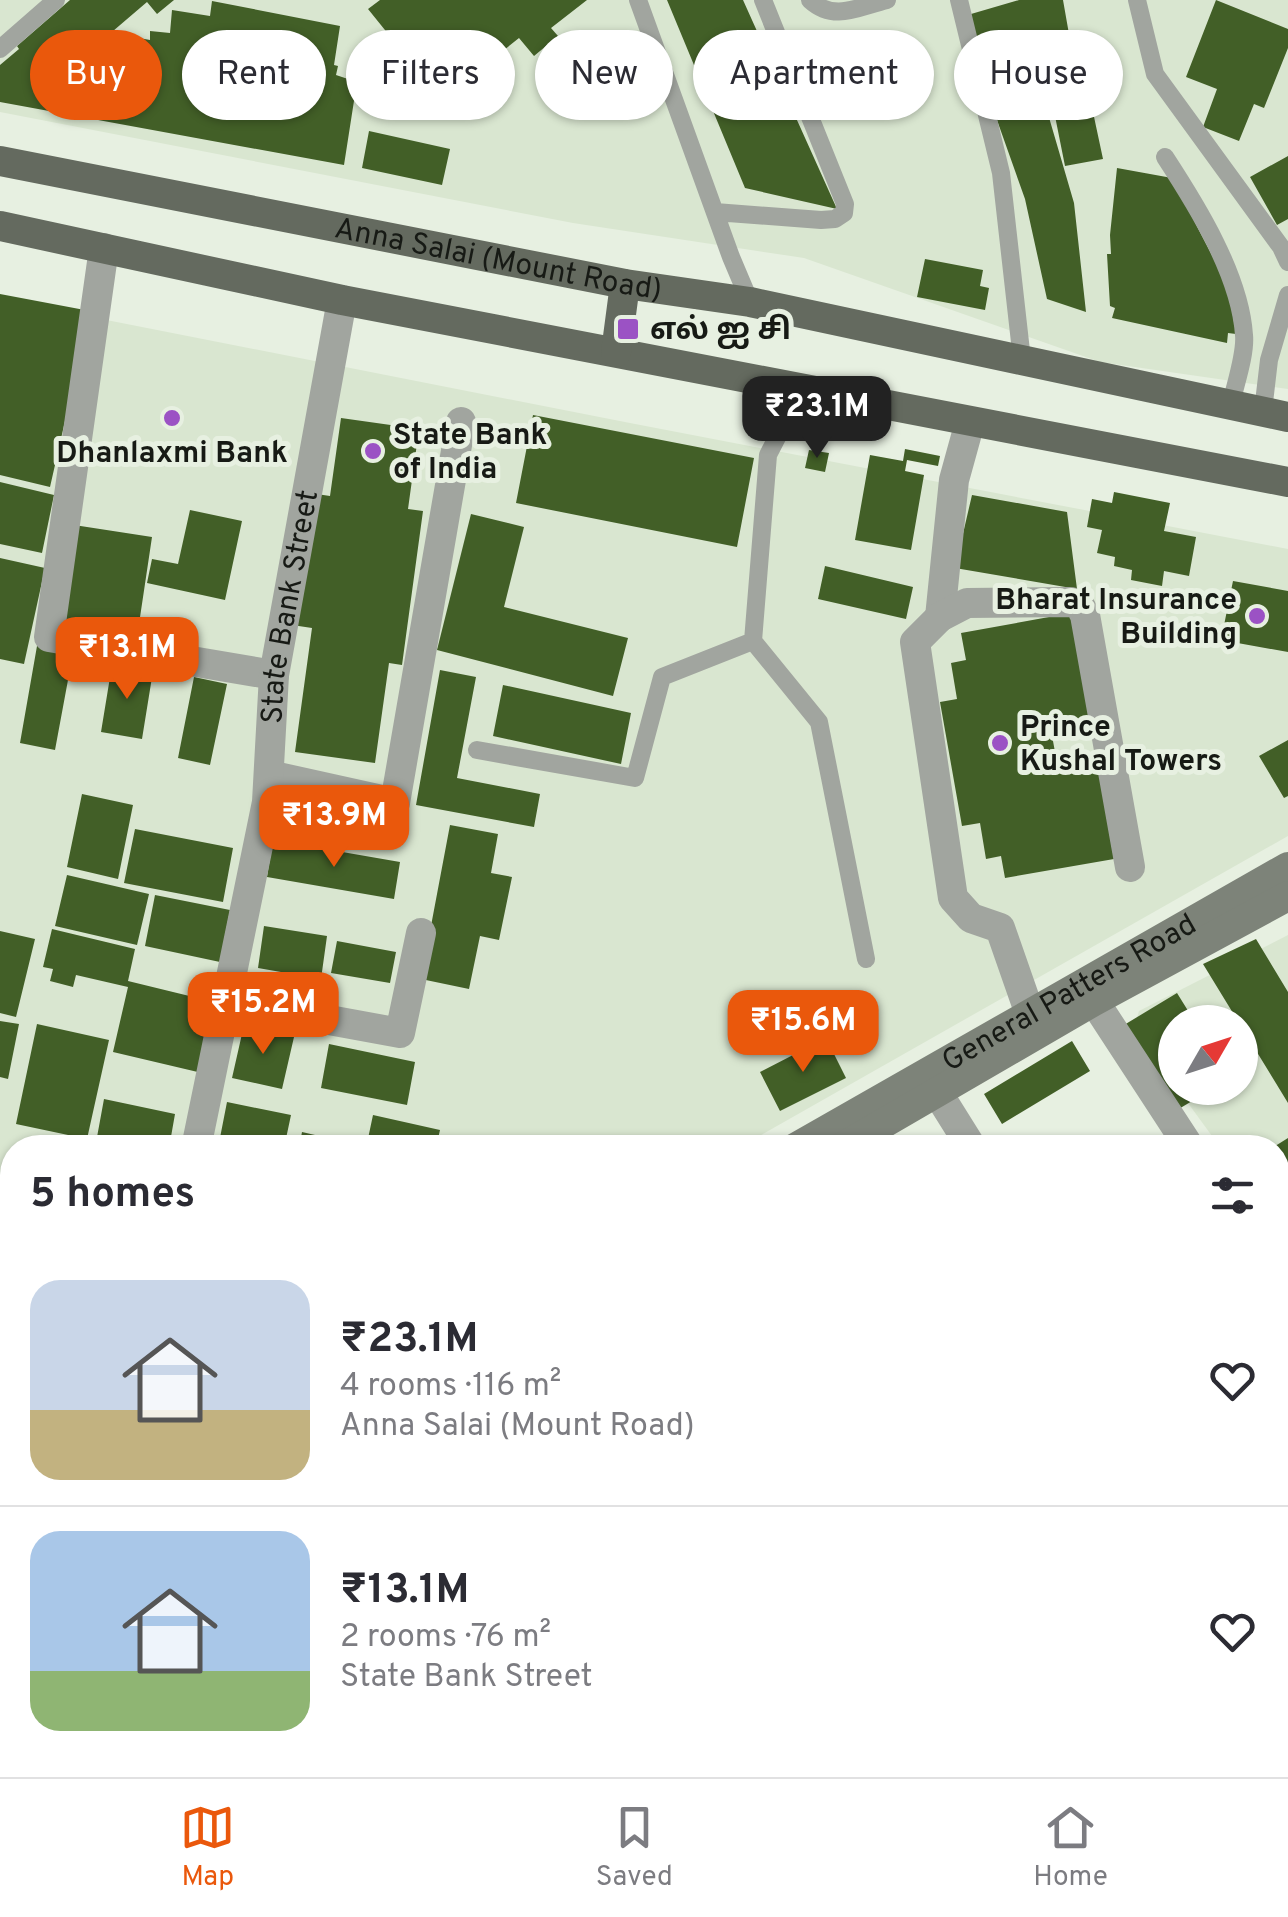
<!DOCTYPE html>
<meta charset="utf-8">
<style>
:root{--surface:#fff;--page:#f2f2f3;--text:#2b2b33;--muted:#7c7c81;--line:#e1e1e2;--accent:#ea580c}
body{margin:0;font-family:Overpass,"Noto Sans Tamil",sans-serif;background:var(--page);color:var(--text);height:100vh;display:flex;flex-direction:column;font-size:38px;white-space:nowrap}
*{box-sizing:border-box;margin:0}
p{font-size:32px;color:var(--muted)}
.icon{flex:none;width:55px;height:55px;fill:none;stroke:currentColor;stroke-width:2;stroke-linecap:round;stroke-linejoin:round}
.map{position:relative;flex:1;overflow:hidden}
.drawer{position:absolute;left:0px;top:1135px;width:1290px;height:642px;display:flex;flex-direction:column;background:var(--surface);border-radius:40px 40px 0 0;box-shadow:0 2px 8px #0004}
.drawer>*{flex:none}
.hud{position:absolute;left:30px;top:30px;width:1230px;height:90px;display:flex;gap:20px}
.needle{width:65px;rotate:51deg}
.fabs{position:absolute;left:1158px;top:1005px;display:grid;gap:20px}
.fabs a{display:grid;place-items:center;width:100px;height:100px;border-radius:50%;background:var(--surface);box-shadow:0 2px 8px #0004;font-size:50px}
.price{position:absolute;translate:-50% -85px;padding:0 22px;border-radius:20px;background:var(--accent);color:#fff;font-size:32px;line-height:65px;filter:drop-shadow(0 2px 5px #0008)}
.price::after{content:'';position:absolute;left:50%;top:60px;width:30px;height:22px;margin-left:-15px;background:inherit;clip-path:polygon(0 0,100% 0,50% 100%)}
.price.selected{background:#222;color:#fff}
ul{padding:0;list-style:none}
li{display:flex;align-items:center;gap:30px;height:250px;padding:0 30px}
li+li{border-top:2px solid var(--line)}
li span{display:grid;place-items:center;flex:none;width:280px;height:200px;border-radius:30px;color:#555}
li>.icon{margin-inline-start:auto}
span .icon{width:120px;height:120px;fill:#fffc;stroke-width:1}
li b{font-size:42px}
h2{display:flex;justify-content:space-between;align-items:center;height:120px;padding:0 30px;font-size:42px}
.pill{padding:0 35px;border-radius:45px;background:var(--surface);box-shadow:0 2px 8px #0004;font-size:35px;line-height:90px}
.pill.selected{background:var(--accent);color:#fff}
.tab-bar{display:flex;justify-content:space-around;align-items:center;height:140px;border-top:2px solid var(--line);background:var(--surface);font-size:28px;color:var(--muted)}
.tab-bar a{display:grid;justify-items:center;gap:5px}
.tab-bar .selected{color:var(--accent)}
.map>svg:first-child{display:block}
</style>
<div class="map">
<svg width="1288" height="1777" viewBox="0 0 1288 1777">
<rect width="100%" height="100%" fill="#e7f0e1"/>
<path fill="#d9e6d0" d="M0 0H1288V389L1100 362 804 258 573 223 0 112Z
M0 299 630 423 1288 549V836L740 1147 12 1148V1244L0 1242Z
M1288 935V1243L1278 1228V1148L1220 1147 1177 1088H1240V1022H1175L1134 1027 1139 1011Z"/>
<path fill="#425f27" d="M70 0H174L157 14 147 2 92 49 136 56 139 38 150 40V31L170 33 172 10 210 16 212 1 340 26 334 65 338 66 336 75 351 80 356 88 344 165 0 102V65L19 49 17 46Z
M380 0H587L551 28 558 36 534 56 519 38 453 91 446 83 435 92 368 9Z
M667 0H743L837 209 745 188Z
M1019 0H1063L1076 74 986 99 971 14Z
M1216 0 1288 29V48L1264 108 1254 104 1239 141 1203 127 1217 89 1186 77Z
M1087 84 1103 159 1065 166 1050 91Z
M1041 90 1074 203 1086 312 1047 299 1025 199 992 106Z
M369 131 450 149 442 185 362 168Z
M1288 156V219L1277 225 1250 177Z
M1117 168 1172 178 1218 267 1230 298 1236 334 1228 333 1227 343 1112 318 1115 308 1110 306 1107 254H1111L1110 235Z
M925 259 983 270 980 286 989 288 985 310 917 297Z
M0 294 90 311 50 487 0 475Z
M533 415 754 458 737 547 516 503Z
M341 418 419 429 408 509 423 511 402 665 389 663 375 763 295 752 312 628 292 625 310 493 330 496Z
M905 449 940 456 938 466 907 460 905 471 924 475 911 550 855 540 870 455 903 461Z
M809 450 829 453 825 472 805 468Z
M0 482 54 495 42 553 0 544Z
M1114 492 1170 503 1164 531 1196 537 1189 576 1164 571 1162 586 1131 580 1132 570 1114 566 1115 557 1097 553 1102 530 1087 527 1092 499 1112 503Z
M972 495 1067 512 1077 589 955 568Z
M190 510 242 521 225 600 147 583 152 559 178 564Z
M471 514 524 527 504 607 628 638 613 696 437 650Z
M74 525 152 537 136 644 58 632Z
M0 558 45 568 24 664 0 659Z
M825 566 913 587 906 619 818 599Z
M1233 581 1288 591V652L1221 640Z
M1071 613 1090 723 1051 730 1057 763 1096 756 1114 859 1005 878 1001 856 986 859 980 823 962 826 940 702 957 699 951 663 966 660 961 633Z
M37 646 73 653 55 750 20 743Z
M112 665 153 671 142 739 101 732Z
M440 670 476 677 457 778 540 794 534 827 416 805Z
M194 677 227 684 210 765 178 758Z
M503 685 631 713 621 764 493 736Z
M1288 740V796L1284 798 1259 756Z
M82 794 133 805 118 879 67 867Z
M450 825 498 834 491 873 512 877 499 940 480 936 469 989 421 979Z
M135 829 233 848 223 902 124 883Z
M273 840 400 862 394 899 267 877Z
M67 875 149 894 137 945 55 926Z
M155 895 230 910 220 962 145 946Z
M264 926 327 936 321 979 258 968Z
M52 929 135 949 128 981 218 1003 202 1073 113 1052 128 987 76 975 73 987 50 981 53 969 43 967Z
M0 931 35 939 16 1017 0 1013Z
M1256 939 1288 992V1103L1203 964Z
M337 941 396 952 390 983 331 973Z
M1177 993 1195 1022H1175V1088H1214L1177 1110 1124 1025Z
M0 1021 19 1024 8 1079 0 1077Z
M37 1024 109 1040 87 1139 16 1124Z
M244 1025 294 1037 282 1089 232 1078Z
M826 1038 846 1078 780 1111 760 1072Z
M1072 1041 1090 1071 1002 1124 984 1094Z
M329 1044 415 1062 407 1105 321 1088Z
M104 1099 175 1114 169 1148H95Z
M227 1102 291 1115 284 1148H218Z
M373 1115 440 1130 436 1148H366Z
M302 1132 363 1146V1148H299Z
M1288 1138V1197L1278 1204V1148H1272Z
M1288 1201V1262L1285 1264 1278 1252V1207Z
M1288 1442V1525L1278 1531V1448Z
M1288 1613V1656L1278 1662V1619Z
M0 1737 12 1754V1765H21L30 1777H0Z
M183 1765H316L325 1777H192Z
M578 1765H587L594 1777H557Z
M610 1765H661L668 1777H617Z
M879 1765H932L938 1777H885Z
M1069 1765H1161L1168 1777H1048Z
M1166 1765H1214L1221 1777H1173Z"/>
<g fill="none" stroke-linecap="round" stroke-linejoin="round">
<path stroke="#a1a59f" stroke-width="18" d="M638 0 731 257 750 302
M810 0C834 22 858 7 887 0
M959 0 1001 173 1022 360
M1137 0 1155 74 1281 247 1288 262
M0 49 56 0
M1165 157C1197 206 1240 275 1244 335 1246 354 1235 385 1231 404
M715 212 821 220 835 219 844 213 845 204 763 0
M1263 411 1269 360 1288 295
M753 641 819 722 866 959
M477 750 635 778 662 677 753 641 768 455 803 387"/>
<g stroke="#a1a59f" stroke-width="30">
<path d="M104 248 49 637 274 675"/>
<path d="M940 617 954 480 970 422"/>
<path d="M269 775 395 803 461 422"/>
<path d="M226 1001 400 1033 421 933"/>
<path d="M1094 1001 1190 1148"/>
<path d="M1030 1014 1000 928 971 918 953 898 915 642 940 617 967 603 1070 602 1079 604 1085 615 1130 867"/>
<path d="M937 1092 972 1148"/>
<path id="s1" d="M196 1148 267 802 274 675 342 300"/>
<path d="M1278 1271 1288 1286"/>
<path d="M1278 1434 1288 1427"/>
<path d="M0 1646 12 1639"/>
<path d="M1278 1680 1288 1681"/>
<path d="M168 1765 176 1777"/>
<path d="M377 1765 384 1777"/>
<path d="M602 1765 609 1777"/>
<path d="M962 1765 969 1777"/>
<path d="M691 1777 714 1765"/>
<path d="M1030 1777 1050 1765"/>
</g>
<g stroke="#7d8379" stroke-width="30">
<path id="s2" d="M795 1148 1288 867"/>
<path d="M841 1148 1094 1001 1288 896"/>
<path d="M0 1266 12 1269"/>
<path d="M0 1290 12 1292"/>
</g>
<g stroke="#646a5f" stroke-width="30">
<path id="s3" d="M0 161 625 284 750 302 1288 417"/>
<path d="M0 226 342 300 1288 482"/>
<path d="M616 352 625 284"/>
</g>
</g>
<g fill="#9b52c4" stroke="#e7f0e1" stroke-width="4">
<rect x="616" y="317" width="24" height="24" rx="5"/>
<circle cx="172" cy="418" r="10"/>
<circle cx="373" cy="451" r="10"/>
<circle cx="1257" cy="616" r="10"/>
<circle cx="1000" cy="743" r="10"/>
</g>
<g text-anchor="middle" stroke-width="10" stroke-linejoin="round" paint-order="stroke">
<g font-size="30" fill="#171a15" stroke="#e7f0e1">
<text dy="10" stroke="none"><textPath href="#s3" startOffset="508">Anna Salai (Mount Road)</textPath></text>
<text dy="10" stroke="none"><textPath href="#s1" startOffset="550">State Bank Street</textPath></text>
<text dy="10" stroke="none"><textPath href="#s2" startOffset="315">General Patters Road</textPath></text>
</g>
<g font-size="30" font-weight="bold" fill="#171a15" stroke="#e7f0e1" text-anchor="start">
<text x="650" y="339">எல் ஐ சி</text>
<text x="393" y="444">State Bank<tspan x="393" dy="34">of India</tspan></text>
<text x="172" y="462" text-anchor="middle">Dhanlaxmi Bank</text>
<text x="1237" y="609" text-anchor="end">Bharat Insurance<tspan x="1237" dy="34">Building</tspan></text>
<text x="1020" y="736">Prince<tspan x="1020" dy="34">Kushal Towers</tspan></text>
</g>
</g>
</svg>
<div class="fabs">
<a><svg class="needle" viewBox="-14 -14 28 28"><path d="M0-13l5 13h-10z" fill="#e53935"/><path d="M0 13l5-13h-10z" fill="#7c7c81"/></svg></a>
</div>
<b class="price selected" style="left:817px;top:461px">₹23.1M</b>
<b class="price" style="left:127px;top:702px">₹13.1M</b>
<b class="price" style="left:334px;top:870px">₹13.9M</b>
<b class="price" style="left:263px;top:1057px">₹15.2M</b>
<b class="price" style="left:803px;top:1075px">₹15.6M</b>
<div class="hud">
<a class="pill selected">Buy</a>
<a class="pill">Rent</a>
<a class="pill">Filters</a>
<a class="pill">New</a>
<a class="pill">Apartment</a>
<a class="pill">House</a>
</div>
<section class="drawer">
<h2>5 homes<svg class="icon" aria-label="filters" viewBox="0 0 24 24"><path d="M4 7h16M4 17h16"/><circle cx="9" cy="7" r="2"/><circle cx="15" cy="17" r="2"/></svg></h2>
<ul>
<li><span style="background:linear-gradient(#c9d6e8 65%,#c2b280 0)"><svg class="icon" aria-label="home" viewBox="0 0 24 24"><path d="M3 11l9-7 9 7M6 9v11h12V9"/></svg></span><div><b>₹23.1M</b><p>4 rooms · 116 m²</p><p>Anna Salai (Mount Road)</p></div><svg class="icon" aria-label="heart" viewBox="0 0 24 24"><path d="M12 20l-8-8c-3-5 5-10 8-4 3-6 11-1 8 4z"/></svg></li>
<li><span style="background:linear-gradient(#a9c7e8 70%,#8fb573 0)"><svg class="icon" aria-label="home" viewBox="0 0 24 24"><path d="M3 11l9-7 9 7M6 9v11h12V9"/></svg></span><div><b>₹13.1M</b><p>2 rooms · 76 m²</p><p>State Bank Street</p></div><svg class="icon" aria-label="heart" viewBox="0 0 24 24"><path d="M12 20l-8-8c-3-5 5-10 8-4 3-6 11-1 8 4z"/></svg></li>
</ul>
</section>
</div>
<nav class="tab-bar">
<a class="selected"><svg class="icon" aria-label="map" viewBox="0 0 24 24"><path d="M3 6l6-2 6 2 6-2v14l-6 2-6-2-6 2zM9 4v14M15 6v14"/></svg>Map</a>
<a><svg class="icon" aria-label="saved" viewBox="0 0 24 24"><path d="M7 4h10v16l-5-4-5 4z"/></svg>Saved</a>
<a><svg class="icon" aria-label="home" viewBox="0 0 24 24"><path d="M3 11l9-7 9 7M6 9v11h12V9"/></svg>Home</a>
</nav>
